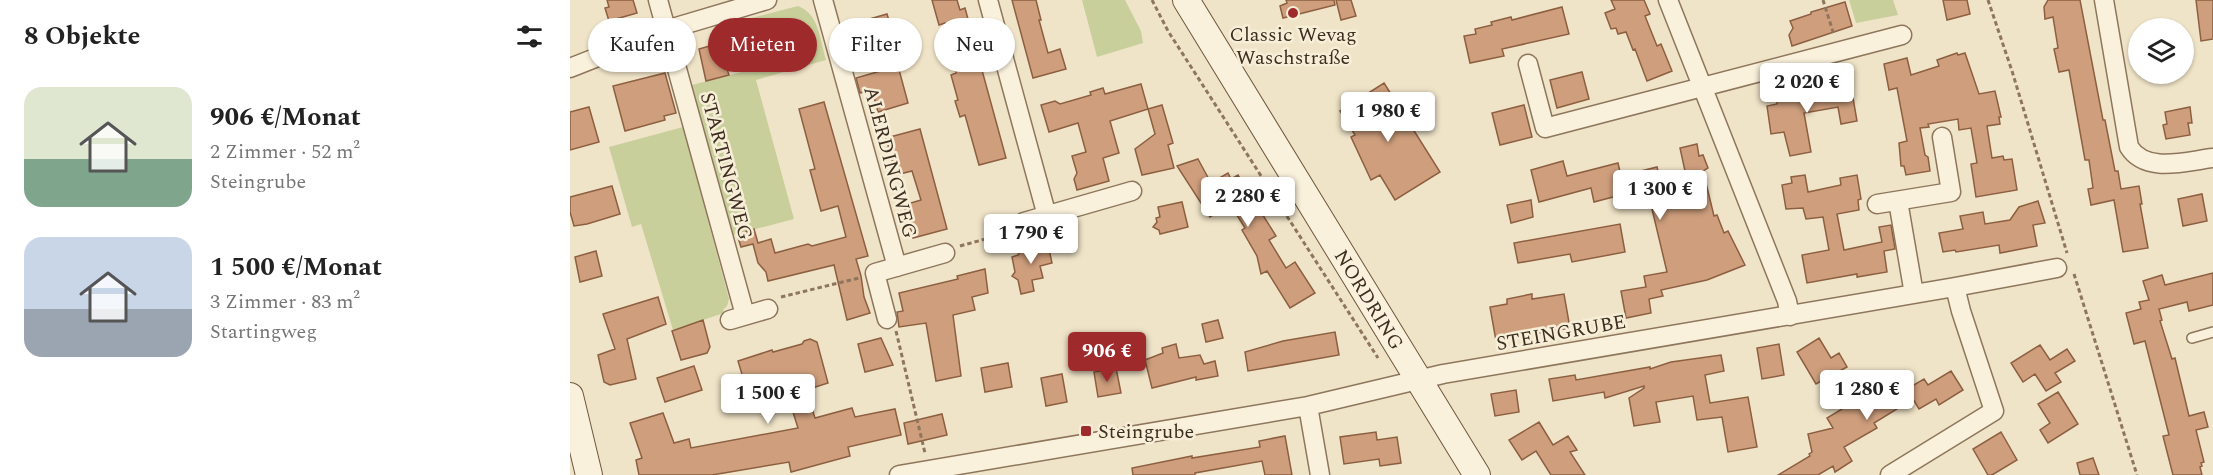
<!DOCTYPE html>
<html lang="de">
<meta charset="utf-8">
<style>
:root{--surface:#fff;--page:#f2f2f2;--text:#222;--muted:#767676;--accent:#9e2a2b}
body{margin:0;font-family:Spectral,serif;background:var(--page);color:var(--text);height:100vh;display:flex;flex-direction:column;font-size:22px;white-space:nowrap}
*{box-sizing:border-box;margin:0}
p{font-size:20px;color:var(--muted)}
.icon{flex:none;width:33px;height:33px;fill:none;stroke:currentColor;stroke-width:2;stroke-linecap:round;stroke-linejoin:round}
.map{position:relative;flex:1;overflow:hidden}
.details{display:flex;flex-direction:column;background:var(--surface);width:570px}
.details>*{flex:none}
.top-card{position:absolute;left:18px;top:18px;width:570px;height:54px;display:flex;gap:12px}
.buttons{position:absolute;left:1558px;top:18px;display:grid;gap:12px}
.buttons a{display:grid;place-items:center;width:66px;height:66px;border-radius:50%;background:var(--surface);box-shadow:0 2px 4px #0004;font-size:30px}
.price{position:absolute;translate:-50% -51px;padding:0 14px;border-radius:6px;background:#fff;color:#222;font-size:20px;line-height:39px;filter:drop-shadow(0 2px 3px #0008)}
.price::after{content:'';position:absolute;left:50%;top:36px;width:18px;height:14px;margin-left:-9px;background:inherit;clip-path:polygon(0 0,100% 0,50% 100%)}
.price.on{background:var(--accent);color:#fff}
ul{padding:0;list-style:none}
li{display:flex;align-items:center;gap:18px;height:150px;padding:0 24px}
li span{display:grid;place-items:center;flex:none;width:168px;height:120px;border-radius:18px;color:#555}
li>.icon{margin-inline-start:auto}
span .icon{width:72px;height:72px;fill:#fffc;stroke-width:1}
li b{font-size:26px}
h2{display:flex;justify-content:space-between;align-items:center;height:72px;padding:0 24px;font-size:26px}
.pill{padding:0 21px;border-radius:27px;background:var(--surface);box-shadow:0 2px 4px #0004;font-size:21px;line-height:54px}
.pill.on{background:var(--accent);color:#fff}
main{display:flex;flex:1;min-height:0}
.map>svg:first-child{display:block}
</style>
<main>
<section class="details">
<h2>8 Objekte<svg class="icon" aria-label="filters" viewBox="0 0 24 24"><path d="M4 7h16M4 17h16"/><circle cx="9" cy="7" r="2"/><circle cx="15" cy="17" r="2"/></svg></h2>
<ul>
<li><span style="background:linear-gradient(#dfe7d0 60%,#7fa58c 0)"><svg class="icon" aria-label="home" viewBox="0 0 24 24"><path d="M3 11l9-7 9 7M6 9v11h12V9"/></svg></span><div><b>906 €/Monat</b><p>2 Zimmer · 52 m²</p><p>Steingrube</p></div></li>
<li><span style="background:linear-gradient(#c9d6e8 60%,#9aa5b1 0)"><svg class="icon" aria-label="home" viewBox="0 0 24 24"><path d="M3 11l9-7 9 7M6 9v11h12V9"/></svg></span><div><b>1 500 €/Monat</b><p>3 Zimmer · 83 m²</p><p>Startingweg</p></div></li>
</ul>
</section>
<div class="map">
<svg width="1643" height="475" viewBox="0 0 1643 475">
<rect width="100%" height="100%" fill="#f0e4c8"/>
<path fill="#c9cf9b" d="M512 0H555L571 31 573 43 527 57Z
M1279 0H1323L1328 15 1286 23Z
M228 6C249 14 250 39 256 60L186 80 224 219 163 235 122 85 183 69 170 21Z
M113 127 159 299 157 306 153 310 154 313 103 330 71 224 62 227 39 147Z"/>
<path fill="#cf9f7d" stroke="#8d5f41" stroke-width="1.5" d="M37 0H63L67 13 39 21 35 8 39 7Z
M362 0H387L390 10 395 8 436 158 409 165 395 115 390 117 385 101 388 100 381 75 386 73 381 53 383 52 375 23 369 25Z
M442 0H466L471 20H469L478 53 490 49 496 69 463 78Z
M716 0H764L765 5 713 18 710 6 717 3Z
M766 0H781L786 16 771 20Z
M1041 0H1074L1080 14 1075 16 1087 46 1091 44 1102 71 1077 81 1065 49 1063 50 1056 32 1048 34 1046 28 1041 29 1035 13 1045 9Z
M1373 0H1397L1400 14 1377 20Z
M1478 0H1510L1533 120H1535L1545 171H1548L1551 189 1569 186 1572 204H1570L1578 248 1553 252 1544 200 1521 205 1518 189 1523 188 1519 160H1515L1499 70 1489 72 1484 49 1488 48 1483 17 1475 19 1474 7Z
M1626 0H1643V39L1631 41Z
M1275 2 1282 26 1222 46 1219 35 1223 28 1220 21 1241 14V12Z
M992 7 999 34 932 49 934 56 900 63 894 36 906 34 905 29 922 25 921 22 941 17 942 20Z
M317 14 324 38 296 45 289 22Z
M164 39 170 62 156 66 159 75 136 81 129 49Z
M1387 53 1388 55 1395 53 1409 94 1425 91 1431 117H1429L1430 124 1417 126 1422 158 1433 156 1434 160 1442 159 1447 190 1406 197 1401 164 1407 163 1401 128 1389 130 1388 119 1358 124 1359 127 1350 128 1355 155 1358 157 1360 171 1336 175 1334 166H1331L1329 143 1337 141 1327 88 1319 90 1314 64 1337 58 1341 75 1369 66 1367 60Z
M328 66 338 103 308 112 302 90 290 93 286 78Z
M1012 72 1019 99 987 108 980 80Z
M95 73 106 113 94 116 95 120 55 131 43 86Z
M1268 81 1270 91 1273 90 1275 100 1283 98 1287 121 1271 124 1268 107 1234 113 1241 152 1220 156 1214 132 1201 134 1197 106 1207 104V99L1243 93 1242 86Z
M814 83 870 172 825 200 810 175 801 180 781 137 785 135 770 111Z
M571 84 578 109 540 121 549 153 533 158 539 181 507 190 504 179 507 173 502 156 516 152 508 123 479 132 471 105 485 101 490 104 521 95 520 92 533 88 535 94Z
M254 102 298 256 286 259 291 276 294 297 300 313 277 320 264 265 198 281 196 272 188 263 183 244 171 247 167 234 184 229 188 243 201 239 205 253 238 244 242 246 276 237 268 206 251 211 240 170 245 169 229 109Z
M592 105 603 143 598 145 604 168 572 175 565 149 585 134 578 109Z
M954 105 962 137 930 145 922 113Z
M19 107 29 142 0 150V112Z
M1620 107 1622 123H1618L1620 135 1596 139 1593 125 1597 124 1595 112Z
M350 129 377 229 343 238 334 205 351 200 342 171 326 175 316 138Z
M1127 144 1129 156 1133 155 1138 168 1133 171 1144 216 1147 215 1154 233 1158 231 1175 265 1137 280 1091 290 1093 296 1079 299 1081 313 1056 318 1051 291 1076 287 1074 276 1097 272 1077 188 1024 202 1021 188 969 202 961 170 993 161 997 176 1048 163 1051 176 1087 167 1089 175 1115 171 1110 148Z
M628 159 641 183 658 173 661 179 668 175 706 236 699 240 716 268 725 262 745 293 720 308 697 271 691 274 687 256 672 230 675 228 660 204 640 217 607 166Z
M1235 175 1238 192 1271 185 1270 178 1287 175 1291 199 1288 200 1289 210 1267 214 1274 250 1312 242 1309 227 1321 225 1325 249 1314 251 1317 272 1287 277V274L1237 283 1232 255 1259 250 1253 217 1236 219 1233 208 1216 209 1212 185 1222 183 1221 177Z
M42 186 50 214 17 224 4 226 0 212V197Z
M1632 194 1637 221 1613 226 1608 199Z
M961 200 963 217 941 223 937 205Z
M1468 201 1475 223 1463 225 1467 246 1430 253 1429 245 1386 252 1385 250 1373 252 1369 233 1393 229 1390 216 1413 212 1415 224 1440 220 1449 207Z
M612 202 618 227 590 234 589 230 583 227 587 222 586 218 590 217 588 207Z
M1050 224 1055 252 1002 262 1000 254 948 263 944 243Z
M477 240 482 263 470 266 473 278 462 280 464 291 451 294 448 280 442 276 445 272 442 257 448 255 454 246Z
M26 251 32 276 10 282 5 257Z
M415 269 418 293 402 297 405 310 383 315 391 376 366 381 356 323 329 327 327 312 333 311 329 293 388 279 387 276Z
M1643 273V305L1619 311 1617 302 1589 309 1592 320 1590 321 1602 359 1605 358 1619 416 1634 412 1638 427 1626 430 1634 462 1631 463 1632 466 1630 467 1632 475H1603L1593 436 1599 435 1575 341 1564 344 1556 313 1571 309 1569 302 1579 300 1573 281 1592 275 1595 285Z
M962 294V299L994 294 1000 328 926 341 920 307 937 304V299Z
M88 297 96 324 57 339 66 379 40 385 34 382 28 355 45 349 33 314Z
M133 320 140 347 137 353 111 360 102 331Z
M648 320 653 338 636 342 632 324Z
M765 332 769 355 678 371 675 352 713 341Z
M311 338 323 365 295 372 288 344Z
M1249 338 1261 358 1269 353 1277 367 1246 384 1227 352Z
M240 339 247 342 258 383 236 390 245 418 282 408 285 417 325 409 331 435 278 447 280 456 221 472 219 462 142 475H69L66 460 72 458 60 423 93 413 104 443 119 439 121 448 228 428 218 396 207 399 203 385 187 391 186 388 177 391 168 361 202 350 203 352 232 344 234 341Z
M606 344 609 358 630 355 634 364 645 361 648 376 626 380V377L582 388 575 360 593 353 592 348Z
M1209 344 1214 375 1192 379 1187 348Z
M1470 345 1480 360 1497 349 1505 361 1485 373 1491 382 1476 391 1465 374 1453 382 1441 363Z
M1151 355 1154 371 1135 375 1140 403 1178 397 1187 447 1158 452 1152 417 1127 420 1123 396 1086 402 1090 422 1064 426 1059 398 1074 388V386L1035 398 1034 392 983 401 979 379 1005 375 1006 380 1080 367V369L1101 362Z
M438 363 442 387 415 392 411 368Z
M124 366 132 390 95 402 87 378Z
M546 368 551 393 528 397 524 372Z
M1381 371 1393 390 1369 405 1366 399 1349 409 1343 399 1304 423 1307 428 1274 447 1282 461 1265 472 1263 466 1248 475H1208L1240 456 1239 454 1242 452 1238 434 1263 428 1257 418 1290 398 1292 401 1330 377 1337 389 1354 379 1358 385Z
M492 374 497 402 476 406 471 378Z
M946 390 949 412 925 416 921 394Z
M1488 392 1508 424 1478 443 1470 430 1480 423 1468 404Z
M372 414 377 435 338 444 334 423Z
M969 422 983 445 998 436 1007 450 1000 452 1015 475H981L966 451 952 460 939 440Z
M806 432 807 440 827 437 831 463 810 466 809 459 774 464 770 437Z
M1431 432 1447 460 1422 475H1418L1403 449Z
M715 436 722 475H695L692 461 625 473V475H563L562 468 622 456V458L690 447 689 441Z
M1523 458 1529 475H1510L1507 463Z"/>
<g fill="none" stroke-linecap="round" stroke-linejoin="round">
<g stroke="#8d765c" stroke-width="12">
<path id="lane" d="M1622 338 1643 332"/>
</g>
<g stroke="#8d765c" stroke-width="21">
<path id="street" d="M88 0 175 315
M253 0 327 267
M418 0 477 216
M1098 0 1217 301 1220 316
M1534 0 1559 147C1576 174 1616 161 1643 158
M958 64 975 128 1332 35
M0 68 96 30 197 0
M1328 201 1344 294
M1307 204 1381 192 1372 137
M454 222 562 191
M317 319 305 273 375 253
M160 320 198 309
M738 406 750 475
M329 475 738 406 873 374 1385 287 1487 268
M1320 475 1424 411 1391 311 1385 287"/>
</g>
<g stroke="#6f573f" stroke-width="28">
<g id="secondary">
<path id="s1" d="M616 0 907 475"/>
<path d="M0 396 19 475"/>
</g>
</g>
<path stroke="#8d765c" stroke-width="3" stroke-dasharray="4.5 3" stroke-linecap="butt" d="M582 0 598 31 808 358
M1253 0 1264 35
M1418 0 1442 71 1497 253
M390 246 441 232
M1504 274 1567 475
M211 297 289 278
M326 331 355 453"/>
<use href="#lane" stroke="#faf1dc" stroke-width="9"/>
<use href="#street" stroke="#faf1dc" stroke-width="18"/>
<use href="#secondary" stroke="#faf1dc" stroke-width="26"/>
</g>
<g fill="#9e2a2b" stroke="#f7eed8" stroke-width="2">
<circle cx="723" cy="13" r="6"/>
<rect x="510" y="425" width="12" height="12" rx="3"/>
</g>
<g text-anchor="middle" stroke-width="5" stroke-linejoin="round" paint-order="stroke">
<g font-size="20" fill="#3d2e20" stroke="#f7eed8">
<text x="723" y="41">Classic Wevag<tspan x="723" dy="23">Waschstraße</tspan></text>
<text x="528" y="438" text-anchor="start">Steingrube</text>
</g>
<g font-size="20" fill="#3d2e20" stroke="#f7eed8">
<text transform="translate(321 162) rotate(75)" y="7">ALERDINGWEG</text>
<text transform="translate(157 166) rotate(75)" y="7">STARTINGWEG</text>
<text dy="7" stroke="none"><textPath href="#s1" startOffset="351">NORDRING</textPath></text>
<text transform="translate(991 332) rotate(-10)" y="7">STEINGRUBE</text>
</g>
</g>
</svg>
<div class="buttons">
<a><svg class="icon" aria-label="layers" viewBox="0 0 24 24"><path d="M12 4l9 5-9 5-9-5zM3 14l9 5 9-5"/></svg></a>
</div>
<b class="price" style="left:1237px;top:114px">2 020 €</b>
<b class="price" style="left:818px;top:143px">1 980 €</b>
<b class="price" style="left:1090px;top:221px">1 300 €</b>
<b class="price" style="left:678px;top:228px">2 280 €</b>
<b class="price" style="left:461px;top:265px">1 790 €</b>
<b class="price on" style="left:537px;top:383px">906 €</b>
<b class="price" style="left:1297px;top:421px">1 280 €</b>
<b class="price" style="left:198px;top:425px">1 500 €</b>
<div class="top-card">
<a class="pill">Kaufen</a>
<a class="pill on">Mieten</a>
<a class="pill">Filter</a>
<a class="pill">Neu</a>
</div>
</div>
</main>
